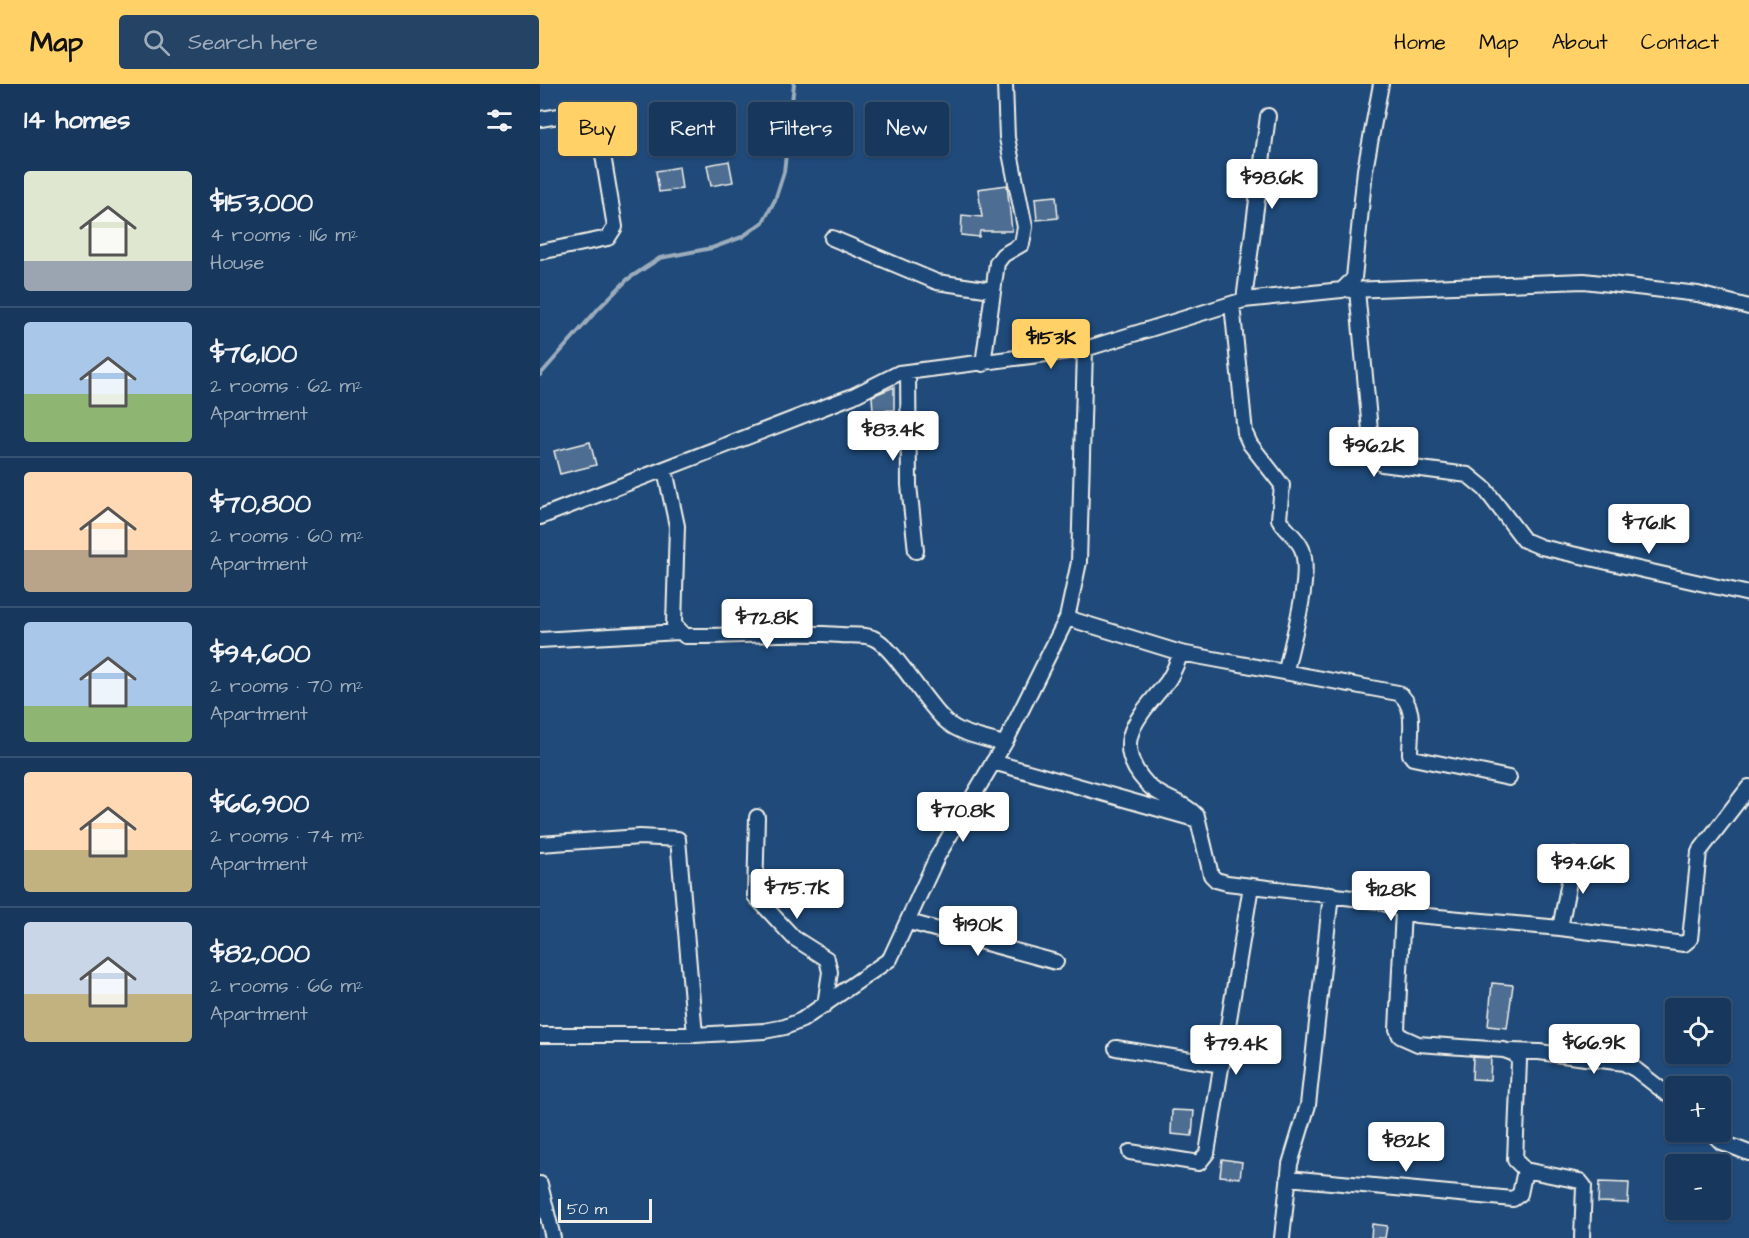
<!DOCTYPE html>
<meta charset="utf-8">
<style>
:root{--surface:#17385c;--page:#244365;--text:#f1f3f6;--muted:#9eacbb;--line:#365272;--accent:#ffd166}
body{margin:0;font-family:"Architects Daughter",sans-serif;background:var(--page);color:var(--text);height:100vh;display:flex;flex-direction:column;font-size:22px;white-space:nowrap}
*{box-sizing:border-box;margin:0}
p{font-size:20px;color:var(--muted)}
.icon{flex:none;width:33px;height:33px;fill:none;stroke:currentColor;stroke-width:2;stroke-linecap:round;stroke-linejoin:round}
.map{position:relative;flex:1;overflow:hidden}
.drawer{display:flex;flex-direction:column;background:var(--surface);width:540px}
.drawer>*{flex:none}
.guide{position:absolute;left:18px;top:18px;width:570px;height:54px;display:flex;gap:12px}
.controls{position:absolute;left:1125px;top:914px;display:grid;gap:12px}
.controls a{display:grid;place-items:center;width:66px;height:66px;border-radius:6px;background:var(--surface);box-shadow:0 2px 4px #0004,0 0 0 2px var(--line);font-size:30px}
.scale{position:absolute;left:18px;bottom:15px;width:94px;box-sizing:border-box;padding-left:6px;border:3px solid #f4f1e8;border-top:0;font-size:16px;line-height:21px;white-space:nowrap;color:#f4f1e8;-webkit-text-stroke:4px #1f4a7a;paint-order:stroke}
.price{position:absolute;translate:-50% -51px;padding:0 14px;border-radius:6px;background:#fff;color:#222;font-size:20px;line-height:39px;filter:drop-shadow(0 2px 3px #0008)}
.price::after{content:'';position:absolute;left:50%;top:36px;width:18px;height:14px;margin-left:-9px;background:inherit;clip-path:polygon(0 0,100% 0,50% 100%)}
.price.active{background:var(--accent);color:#111}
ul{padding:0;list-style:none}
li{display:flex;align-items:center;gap:18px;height:150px;padding:0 24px}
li+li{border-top:2px solid var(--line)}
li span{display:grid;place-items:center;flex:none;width:168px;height:120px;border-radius:6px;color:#555}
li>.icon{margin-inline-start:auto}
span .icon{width:72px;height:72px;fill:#fffc;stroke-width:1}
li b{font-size:26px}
h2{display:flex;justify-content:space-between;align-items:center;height:72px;padding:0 24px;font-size:26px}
.pill{padding:0 21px;border-radius:6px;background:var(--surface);box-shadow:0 2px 4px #0004,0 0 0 2px var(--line);font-size:21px;line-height:54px}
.pill.active{background:var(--accent);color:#111}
header{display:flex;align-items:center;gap:36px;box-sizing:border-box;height:84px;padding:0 30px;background:var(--accent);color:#111}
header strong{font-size:28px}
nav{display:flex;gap:33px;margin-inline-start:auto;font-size:21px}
.search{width:420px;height:54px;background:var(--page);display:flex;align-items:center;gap:15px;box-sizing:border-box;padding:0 21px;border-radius:6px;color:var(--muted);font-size:22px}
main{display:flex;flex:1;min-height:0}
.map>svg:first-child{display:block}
</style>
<header>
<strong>Map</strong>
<div class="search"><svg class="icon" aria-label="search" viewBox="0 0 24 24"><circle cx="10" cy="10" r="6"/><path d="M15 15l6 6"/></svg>Search here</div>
<nav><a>Home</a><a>Map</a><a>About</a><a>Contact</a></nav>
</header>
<main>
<section class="drawer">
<h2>14 homes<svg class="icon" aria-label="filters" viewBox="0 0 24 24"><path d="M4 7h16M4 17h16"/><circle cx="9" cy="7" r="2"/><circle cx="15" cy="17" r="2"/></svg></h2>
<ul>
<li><span style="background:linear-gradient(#dfe7d0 75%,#9aa5b1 0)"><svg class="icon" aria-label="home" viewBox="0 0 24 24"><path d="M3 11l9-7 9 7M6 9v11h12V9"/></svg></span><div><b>$153,000</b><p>4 rooms · 116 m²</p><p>House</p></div></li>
<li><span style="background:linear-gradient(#a9c7e8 60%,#8fb573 0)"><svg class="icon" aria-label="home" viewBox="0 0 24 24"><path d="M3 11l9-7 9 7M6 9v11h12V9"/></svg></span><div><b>$76,100</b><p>2 rooms · 62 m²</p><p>Apartment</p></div></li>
<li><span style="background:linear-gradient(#ffd9b3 65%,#b9a48a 0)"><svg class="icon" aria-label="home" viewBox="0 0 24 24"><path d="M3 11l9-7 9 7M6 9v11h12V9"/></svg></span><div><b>$70,800</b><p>2 rooms · 60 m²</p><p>Apartment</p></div></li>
<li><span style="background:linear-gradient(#a9c7e8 70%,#8fb573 0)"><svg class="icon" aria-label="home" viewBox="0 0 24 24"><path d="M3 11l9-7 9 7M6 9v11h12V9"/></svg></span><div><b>$94,600</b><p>2 rooms · 70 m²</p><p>Apartment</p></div></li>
<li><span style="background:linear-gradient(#ffd9b3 65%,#c2b280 0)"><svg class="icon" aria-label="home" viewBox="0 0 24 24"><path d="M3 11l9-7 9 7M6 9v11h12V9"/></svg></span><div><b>$66,900</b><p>2 rooms · 74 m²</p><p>Apartment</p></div></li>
<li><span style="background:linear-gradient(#c9d6e8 60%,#c2b280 0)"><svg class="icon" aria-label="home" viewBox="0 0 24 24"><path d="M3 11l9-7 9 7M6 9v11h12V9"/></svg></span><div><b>$82,000</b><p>2 rooms · 66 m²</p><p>Apartment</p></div></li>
</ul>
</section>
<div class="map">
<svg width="1209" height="1154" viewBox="0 0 1209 1154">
<rect width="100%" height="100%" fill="#1f4a7a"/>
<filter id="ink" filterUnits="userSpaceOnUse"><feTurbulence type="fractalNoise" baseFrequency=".0167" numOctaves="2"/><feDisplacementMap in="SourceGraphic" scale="12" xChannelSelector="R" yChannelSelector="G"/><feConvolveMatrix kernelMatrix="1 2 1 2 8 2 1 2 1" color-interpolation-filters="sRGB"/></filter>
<g filter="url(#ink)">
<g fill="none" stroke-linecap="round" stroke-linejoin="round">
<path stroke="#9cacbb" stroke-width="4" d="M0 291 58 225 88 195 120 174 172 164 202 153 223 138 235 116 244 88 254 0"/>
</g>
<path fill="#4d6e92" stroke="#f4f1e8" stroke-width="1.5" d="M189 77 193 98 171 102 167 81Z
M139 83 142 105 119 108 116 87Z
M467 101 472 147H440L439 153 421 151 422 131 442 133 438 105Z
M516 112 518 134 497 136 495 114Z
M354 303V326L333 327 332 312Z
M50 358 56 381 20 390 14 367Z
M952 899 973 901 967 944 948 942Z
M933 973 951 974 950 996 932 995Z
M632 1026 654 1027 652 1052 631 1050Z
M682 1075 702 1078 700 1094 680 1092Z
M1059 1098 1089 1099 1088 1119 1058 1118Z
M832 1140 847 1142 845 1154H831Z"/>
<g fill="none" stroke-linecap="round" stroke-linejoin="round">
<g stroke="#f4f1e8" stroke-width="18">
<path id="minor" d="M0 35C22 32 46 24 59 47L75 143 68 154 0 168
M292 154 397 198 452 206
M810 206 1044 197 1158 210 1209 223
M817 206 832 368 842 380 928 391 945 405 984 456 1001 463 1209 510
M704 216 728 32
M692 220 705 349 710 360 742 401 739 435C745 446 757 453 762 465 772 494 752 556 746 587
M443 280 457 179 463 171 482 160 485 143 467 54 465 0
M368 288 369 401 376 467
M125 386 137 442 134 540 145 552C197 553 249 547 301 551 310 552 324 550 333 554 354 562 386 622 408 639 423 651 445 654 463 660
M0 433 313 312 359 289 545 265 704 216 802 206 814 194 825 86 841 0
M527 534 641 569 858 609C877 621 870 649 870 670L873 674 969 694
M0 556 139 548
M641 569C637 579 633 590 627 598 600 632 568 658 607 700 621 715 644 717 657 732L671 791 676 796 687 799 838 817 876 831 1020 844 1144 860 1150 855 1159 768 1209 703
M453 678 658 736
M217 733 215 812 254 854 287 875 290 888 285 921
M0 760 100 753 138 755 155 951
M863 827 857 945 860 952 878 960 964 966 975 970 979 977 975 1076 985 1086 1040 1097 1044 1102 1042 1154
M369 838 516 878
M1020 844 1034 772
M0 951H155L224 947 245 943 262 936 350 875 397 773 467 655 527 534 539 478 545 265
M576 964 682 981
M972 967 999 968 1084 979 1095 985 1136 1017
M1170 1047 1181 1058 1209 1069
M590 1068 659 1079 667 1069 711 802
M748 1094 973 1115 980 1110 985 1086
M0 1100 13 1154
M742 1154 750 1080 768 1021 791 810"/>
</g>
<use href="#minor" stroke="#1f4a7a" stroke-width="14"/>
</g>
</g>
</svg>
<div class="controls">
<a><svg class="icon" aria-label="locate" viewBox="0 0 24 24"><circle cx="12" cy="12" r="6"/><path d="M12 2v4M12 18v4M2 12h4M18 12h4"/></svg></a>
<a>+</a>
<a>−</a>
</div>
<div class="scale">50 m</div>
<b class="price" style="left:732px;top:126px">$98.6K</b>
<b class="price active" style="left:511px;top:286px">$153K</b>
<b class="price" style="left:353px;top:378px">$83.4K</b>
<b class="price" style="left:834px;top:394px">$96.2K</b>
<b class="price" style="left:1109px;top:471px">$76.1K</b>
<b class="price" style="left:227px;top:566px">$72.8K</b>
<b class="price" style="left:423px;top:759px">$70.8K</b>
<b class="price" style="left:1043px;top:811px">$94.6K</b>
<b class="price" style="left:257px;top:836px">$75.7K</b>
<b class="price" style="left:851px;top:838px">$128K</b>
<b class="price" style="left:438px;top:873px">$190K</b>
<b class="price" style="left:1054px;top:991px">$66.9K</b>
<b class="price" style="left:696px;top:992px">$79.4K</b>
<b class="price" style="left:866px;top:1089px">$82K</b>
<div class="guide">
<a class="pill active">Buy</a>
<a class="pill">Rent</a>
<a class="pill">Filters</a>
<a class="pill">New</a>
</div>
</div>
</main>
